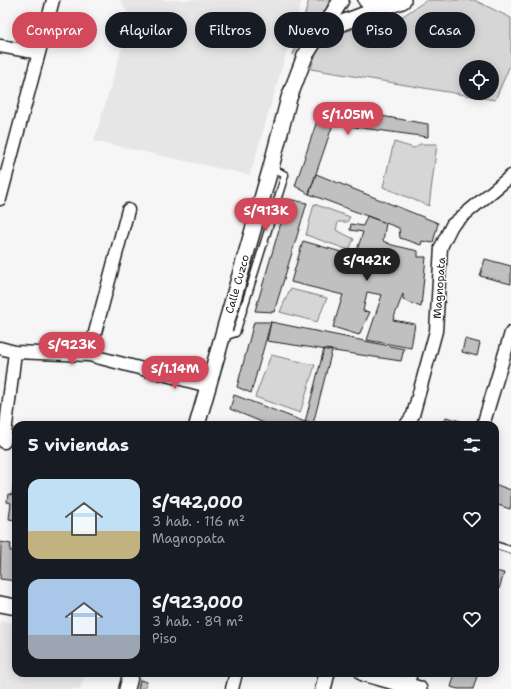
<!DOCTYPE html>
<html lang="es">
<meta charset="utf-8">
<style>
:root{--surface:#171b24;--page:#20242c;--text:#f1f3f6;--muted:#9ea1a6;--accent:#d1495b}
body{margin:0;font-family:"Shantell Sans",sans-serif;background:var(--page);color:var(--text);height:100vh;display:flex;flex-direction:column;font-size:15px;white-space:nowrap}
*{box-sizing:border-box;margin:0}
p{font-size:13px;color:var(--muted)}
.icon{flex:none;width:22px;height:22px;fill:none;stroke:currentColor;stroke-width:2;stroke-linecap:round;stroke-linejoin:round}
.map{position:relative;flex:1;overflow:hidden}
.sheet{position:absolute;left:12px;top:421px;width:487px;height:256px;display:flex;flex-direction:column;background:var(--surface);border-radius:12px;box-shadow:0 2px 10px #0003}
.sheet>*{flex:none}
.banner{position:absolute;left:12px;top:12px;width:487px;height:36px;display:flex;gap:8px}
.fabs{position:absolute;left:459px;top:60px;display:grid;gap:8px}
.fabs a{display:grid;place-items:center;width:40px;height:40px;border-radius:50%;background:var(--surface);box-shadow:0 2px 10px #0003;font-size:20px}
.price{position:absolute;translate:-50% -34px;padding:0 9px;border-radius:14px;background:var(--accent);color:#fff;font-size:13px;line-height:26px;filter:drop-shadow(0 1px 2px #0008)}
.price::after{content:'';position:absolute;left:50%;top:24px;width:12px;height:9px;margin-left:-6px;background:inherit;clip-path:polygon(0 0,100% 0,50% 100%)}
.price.current{background:#222;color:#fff}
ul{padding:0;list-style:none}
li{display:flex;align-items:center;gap:12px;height:100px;padding:0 16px}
li span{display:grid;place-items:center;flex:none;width:112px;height:80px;border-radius:12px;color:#555}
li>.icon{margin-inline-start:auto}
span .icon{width:48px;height:48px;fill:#fffc;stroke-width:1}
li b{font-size:17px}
h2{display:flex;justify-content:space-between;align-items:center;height:48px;padding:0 16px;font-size:17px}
.chip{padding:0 14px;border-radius:18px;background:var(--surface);box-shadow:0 2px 10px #0003;font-size:14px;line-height:36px}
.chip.current{background:var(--accent);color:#fff}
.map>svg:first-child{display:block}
</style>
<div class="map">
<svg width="511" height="689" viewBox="0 0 511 689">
<rect width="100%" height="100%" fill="#f6f6f6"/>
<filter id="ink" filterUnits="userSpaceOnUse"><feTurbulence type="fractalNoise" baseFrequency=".025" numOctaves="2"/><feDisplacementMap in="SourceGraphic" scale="8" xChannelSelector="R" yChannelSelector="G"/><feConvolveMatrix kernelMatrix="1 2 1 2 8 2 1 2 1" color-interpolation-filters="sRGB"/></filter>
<g filter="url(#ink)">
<path fill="#e6e6e6" d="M120 0H302L250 175 94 141 131 18Z
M1 621 16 623V673H86L80 689H0V626Z"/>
<path fill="#d6d6d6" stroke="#797979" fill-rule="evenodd" d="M309 0H329L327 8 293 55Z
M427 0H474L511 18V63L495 100 311 69 315 56 324 43 340 33 403 16ZM466 67H492V93H466Z
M394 142 414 148 420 144H437L429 206 383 187Z
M314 204 350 217 347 222H338L336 230 354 239 349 250 306 235Z
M290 289 327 298 317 322 280 312Z
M271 355 315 365 300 413 255 397Z"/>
<path fill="#c0c0c0" stroke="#1c1c1c" d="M322 106 428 124V137L333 124 309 194 295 186Z
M316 174 438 223 433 243 422 241 421 245 400 238 399 228 309 194Z
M288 199 307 203 274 312 255 311Z
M367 216 386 223 383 241 392 245 418 251V257H426L421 307 403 300V294L393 320 415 324 411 348 367 340 382 295 367 292 363 311 370 312 359 335 333 327 343 295 291 282 303 241 355 256 363 232 350 230 351 224 363 226Z
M485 259 511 266V284L480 276Z
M254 322H271L251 393 237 387Z
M271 322 404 349 401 361 267 341Z
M465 339 480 343 477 356 462 352Z
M324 349 332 350 313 424 305 422Z
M234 395 305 422 313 424 312 425H269L230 409Z
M446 417 471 424V425H444Z
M15 472H16V520L9 519 11 503 7 502 8 494 12 495Z
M497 485 511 490V505L510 509 495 504V491Z
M1 542 11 544 10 551H16V581L0 579Z
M495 571 504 573 499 589 495 588Z
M455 673H478L473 689H458L451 687Z
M140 680 147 682 145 688 149 689H138Z"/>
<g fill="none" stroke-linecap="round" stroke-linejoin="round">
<g stroke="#1c1c1c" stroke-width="9">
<path id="service" d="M224 337 236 333 285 175 272 168
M495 545 511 550"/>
</g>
<g stroke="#1c1c1c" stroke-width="15">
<path id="minor" d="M0 46 39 53
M0 199 53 0
M0 348 15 352 89 355 208 386
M89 355 128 210
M406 425 413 415 436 331 441 247 452 225 511 176
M483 425 511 333
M4 442 15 352
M407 686 411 673
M232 689 236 673"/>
</g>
<g stroke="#1c1c1c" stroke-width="18">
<path id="tertiary" d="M321 31 392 4
M197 425 271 167 289 98 305 56 320 32 326 25 341 0
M0 604 16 607
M363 673 419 689
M127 689 131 673
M323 689 327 673"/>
</g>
<g stroke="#1c1c1c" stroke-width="20">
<path id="secondary" d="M367 0C378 6 391 5 402 0"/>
</g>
<use href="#service" stroke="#fff" stroke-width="6"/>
<use href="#minor" stroke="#fff" stroke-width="12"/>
<use href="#tertiary" stroke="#fff" stroke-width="15"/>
<use href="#secondary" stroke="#fff" stroke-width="17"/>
</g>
</g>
<g text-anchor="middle" stroke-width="3" stroke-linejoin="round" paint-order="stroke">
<g font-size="11" fill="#1c1c1c" stroke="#fff">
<text transform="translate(237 284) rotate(-74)" y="4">Calle Cuzco</text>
<text transform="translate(439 288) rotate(-86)" y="4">Magnopata</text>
</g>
</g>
</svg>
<div class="fabs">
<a><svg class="icon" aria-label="locate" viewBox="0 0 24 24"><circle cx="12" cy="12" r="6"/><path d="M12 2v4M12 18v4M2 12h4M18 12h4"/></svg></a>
</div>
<b class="price" style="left:348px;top:136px">S/1.05M</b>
<b class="price" style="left:266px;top:232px">S/913K</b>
<b class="price current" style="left:367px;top:282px">S/942K</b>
<b class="price" style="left:72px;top:366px">S/923K</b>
<b class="price" style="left:175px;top:390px">S/1.14M</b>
<div class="banner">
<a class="chip current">Comprar</a>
<a class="chip">Alquilar</a>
<a class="chip">Filtros</a>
<a class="chip">Nuevo</a>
<a class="chip">Piso</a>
<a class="chip">Casa</a>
</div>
<section class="sheet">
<h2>5 viviendas<svg class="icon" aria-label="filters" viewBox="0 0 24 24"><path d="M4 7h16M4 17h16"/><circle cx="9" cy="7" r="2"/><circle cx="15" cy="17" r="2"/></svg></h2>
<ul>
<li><span style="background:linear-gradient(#bfe0f5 65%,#c2b280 0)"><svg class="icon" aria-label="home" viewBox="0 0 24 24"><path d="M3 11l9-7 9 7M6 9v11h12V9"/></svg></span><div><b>S/942,000</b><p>3 hab. · 116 m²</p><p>Magnopata</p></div><svg class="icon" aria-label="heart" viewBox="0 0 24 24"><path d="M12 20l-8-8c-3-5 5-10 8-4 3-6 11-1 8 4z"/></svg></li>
<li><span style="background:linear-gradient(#a9c7e8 70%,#9aa5b1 0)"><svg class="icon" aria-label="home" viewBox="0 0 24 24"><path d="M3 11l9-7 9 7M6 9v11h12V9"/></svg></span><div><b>S/923,000</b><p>3 hab. · 89 m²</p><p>Piso</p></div><svg class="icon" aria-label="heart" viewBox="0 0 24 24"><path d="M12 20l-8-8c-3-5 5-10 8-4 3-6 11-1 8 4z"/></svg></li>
</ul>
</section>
</div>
